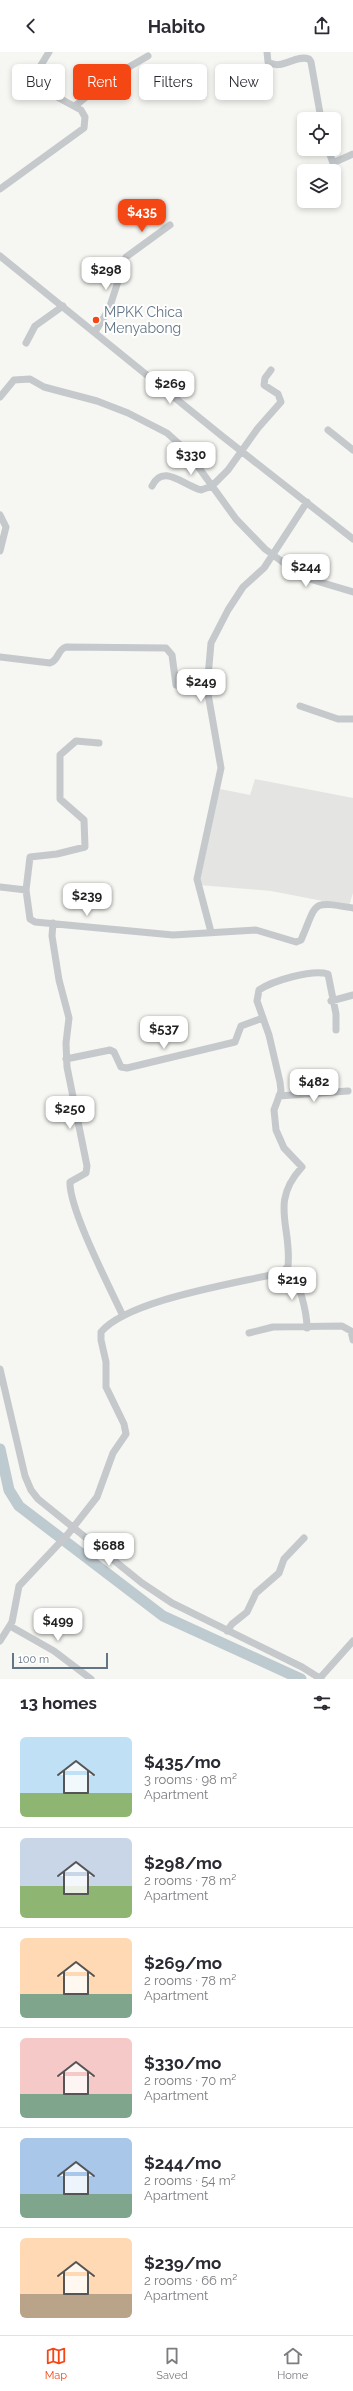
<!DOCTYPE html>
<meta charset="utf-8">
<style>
:root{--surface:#fff;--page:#f7f7f7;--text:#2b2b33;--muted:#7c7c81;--line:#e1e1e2;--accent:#f44714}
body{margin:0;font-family:Raleway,sans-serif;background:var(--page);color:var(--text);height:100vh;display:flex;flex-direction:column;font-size:15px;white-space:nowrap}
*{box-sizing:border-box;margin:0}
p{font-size:13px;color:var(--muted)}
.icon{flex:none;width:22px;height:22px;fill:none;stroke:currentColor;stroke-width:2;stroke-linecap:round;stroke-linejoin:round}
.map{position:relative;height:1627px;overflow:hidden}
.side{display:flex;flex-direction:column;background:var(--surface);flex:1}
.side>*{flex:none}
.hud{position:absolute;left:12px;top:12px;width:329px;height:36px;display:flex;gap:8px}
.buttons{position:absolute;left:297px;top:60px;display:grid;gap:8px}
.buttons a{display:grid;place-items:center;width:44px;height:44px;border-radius:6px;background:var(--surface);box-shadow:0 2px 6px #0003;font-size:20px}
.scale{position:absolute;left:12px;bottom:10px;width:96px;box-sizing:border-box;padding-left:4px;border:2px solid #627686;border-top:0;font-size:11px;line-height:14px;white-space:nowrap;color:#627686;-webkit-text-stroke:3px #fff;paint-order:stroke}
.price{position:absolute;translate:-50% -34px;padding:0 9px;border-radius:8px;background:#fff;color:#222;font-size:13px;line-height:26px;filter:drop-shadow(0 1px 2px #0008)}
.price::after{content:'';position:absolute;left:50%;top:24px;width:12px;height:9px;margin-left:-6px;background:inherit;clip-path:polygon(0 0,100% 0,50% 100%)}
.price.current{background:var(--accent);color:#fff}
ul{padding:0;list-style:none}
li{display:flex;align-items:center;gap:12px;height:100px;padding:0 20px}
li+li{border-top:1px solid var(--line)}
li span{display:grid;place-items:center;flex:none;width:112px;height:80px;border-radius:6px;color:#555}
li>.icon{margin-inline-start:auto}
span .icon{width:48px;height:48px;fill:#fffc;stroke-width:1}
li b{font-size:17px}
h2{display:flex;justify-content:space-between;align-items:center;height:48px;padding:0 20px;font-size:17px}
.pill{padding:0 14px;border-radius:6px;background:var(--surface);box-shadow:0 2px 6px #0003;font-size:14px;line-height:36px}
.pill.current{background:var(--accent);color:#fff}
header{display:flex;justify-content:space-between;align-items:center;height:52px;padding:0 20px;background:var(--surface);font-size:18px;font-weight:700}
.tabs{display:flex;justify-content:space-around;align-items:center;height:56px;border-top:1px solid var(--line);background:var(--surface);font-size:11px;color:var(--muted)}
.tabs a{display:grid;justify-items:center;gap:2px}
.tabs .current{color:var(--accent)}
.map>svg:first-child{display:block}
</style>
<header><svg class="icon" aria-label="back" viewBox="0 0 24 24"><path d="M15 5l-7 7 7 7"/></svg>Habito<svg class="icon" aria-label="share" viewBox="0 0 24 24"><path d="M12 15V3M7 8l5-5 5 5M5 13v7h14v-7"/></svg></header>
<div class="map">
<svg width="353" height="1627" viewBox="0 0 353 1627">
<rect width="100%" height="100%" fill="#f6f6f2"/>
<path fill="#e4e5e3" d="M255 727 353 746V841L349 854 271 839 199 833 220 737 250 743Z"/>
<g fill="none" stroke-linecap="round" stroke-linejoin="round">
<path stroke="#bdcacf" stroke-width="11" d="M0 1397 9 1438 19 1454 163 1564 301 1627"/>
<path stroke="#c5c9cc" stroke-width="7" d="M267 0 268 10C282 19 295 2 309 7L311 10 321 67
M75 54 108 27 148 4
M328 97 333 111 353 102
M0 137 84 76 85 65 81 58 35 33V23L49 0
M0 204 222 384 353 487
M95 280 109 257 126 205 170 173
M26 291 35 274 63 254
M0 345 14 328 30 327 44 335 97 349 128 361 167 381 186 398 236 467 265 497 303 525 353 540
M328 378 353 398
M152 434C163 411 183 433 201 438L212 434 228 418 258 376 281 350 278 342 264 333 265 326 271 318
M0 463 6 475 0 499
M0 605 50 611C59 608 57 598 66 595L166 596 172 603 176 633 207 636
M300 654 338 667H353
M99 691 76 689 60 703V747L84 768 85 795 57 802 30 805 26 838 30 867 35 870 173 883 256 878 296 890 301 888C318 849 310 849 353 856
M0 835 26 838
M53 871 52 884 59 928 69 966 66 991 67 1015 87 1114 86 1121 70 1130C69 1157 110 1236 123 1264
M211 880 197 827 221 716 207 636 211 591 228 558 243 535 264 516 307 450
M331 949 353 943
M66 1007 110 998 114 1000 121 1015 127 1016 235 990 241 974 263 966
M279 1044 348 1039
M287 1217C299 1224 307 1262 307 1276
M249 1281 273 1275 342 1274 351 1279 353 1288
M0 1317 25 1424 31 1438 38 1447 142 1531 172 1551 302 1615 321 1627
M10 1574 54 1599 91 1627
M227 1579 232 1572 247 1560 256 1541 279 1521 284 1507 304 1486
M0 1589 12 1570 19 1534 68 1482 97 1445 113 1401 126 1382 124 1372 106 1335V1310L101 1288V1280C129 1247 240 1231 283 1220L288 1214C292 1174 269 1151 302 1115L284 1096 276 1078 274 1058 281 1039 280 1030 269 983 257 949 259 938C272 929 312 917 328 922L336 962V978
M319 1627 353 1589"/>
</g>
<circle fill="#f44714" stroke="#fff" stroke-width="1.5" cx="96" cy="268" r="4"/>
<g text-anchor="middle" stroke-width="4" stroke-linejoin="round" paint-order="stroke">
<g font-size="14" fill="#627686" stroke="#fff" text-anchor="start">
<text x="104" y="265">MPKK Chica<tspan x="104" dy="16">Menyabong</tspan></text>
</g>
</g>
</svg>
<div class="buttons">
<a><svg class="icon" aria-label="locate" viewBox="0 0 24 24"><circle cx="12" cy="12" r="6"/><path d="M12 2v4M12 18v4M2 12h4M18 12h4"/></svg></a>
<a><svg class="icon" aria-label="layers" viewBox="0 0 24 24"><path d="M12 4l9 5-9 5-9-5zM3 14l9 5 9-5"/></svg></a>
</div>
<div class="scale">100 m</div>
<b class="price current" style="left:142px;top:181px">$435</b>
<b class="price" style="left:106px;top:239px">$298</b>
<b class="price" style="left:170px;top:353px">$269</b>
<b class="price" style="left:191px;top:424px">$330</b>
<b class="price" style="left:306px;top:536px">$244</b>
<b class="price" style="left:201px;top:651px">$249</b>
<b class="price" style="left:87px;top:865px">$239</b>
<b class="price" style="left:164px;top:998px">$537</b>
<b class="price" style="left:314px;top:1051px">$482</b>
<b class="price" style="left:70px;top:1078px">$250</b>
<b class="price" style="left:292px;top:1249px">$219</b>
<b class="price" style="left:109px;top:1515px">$688</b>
<b class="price" style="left:58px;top:1590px">$499</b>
<div class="hud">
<a class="pill">Buy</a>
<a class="pill current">Rent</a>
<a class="pill">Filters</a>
<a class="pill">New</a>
</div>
</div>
<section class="side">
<h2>13 homes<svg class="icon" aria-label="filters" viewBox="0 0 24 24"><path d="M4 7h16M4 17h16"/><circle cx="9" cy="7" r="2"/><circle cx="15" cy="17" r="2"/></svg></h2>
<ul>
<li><span style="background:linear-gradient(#bfe0f5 70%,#8fb573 0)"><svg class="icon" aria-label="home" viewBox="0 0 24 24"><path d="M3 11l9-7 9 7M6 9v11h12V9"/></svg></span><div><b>$435/mo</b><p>3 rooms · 98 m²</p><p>Apartment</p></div></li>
<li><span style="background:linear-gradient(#c9d6e8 60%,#8fb573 0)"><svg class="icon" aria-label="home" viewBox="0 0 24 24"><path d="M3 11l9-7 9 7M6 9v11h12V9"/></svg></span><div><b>$298/mo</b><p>2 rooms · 78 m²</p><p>Apartment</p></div></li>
<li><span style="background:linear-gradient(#ffd9b3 70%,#7fa58c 0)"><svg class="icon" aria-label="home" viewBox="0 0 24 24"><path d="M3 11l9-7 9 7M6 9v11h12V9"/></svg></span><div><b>$269/mo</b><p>2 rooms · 78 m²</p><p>Apartment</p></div></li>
<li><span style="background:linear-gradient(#f6c9c9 70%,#7fa58c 0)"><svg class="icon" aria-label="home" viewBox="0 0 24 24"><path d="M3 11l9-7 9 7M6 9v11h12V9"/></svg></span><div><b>$330/mo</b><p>2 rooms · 70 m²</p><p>Apartment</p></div></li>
<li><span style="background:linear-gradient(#a9c7e8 70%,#7fa58c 0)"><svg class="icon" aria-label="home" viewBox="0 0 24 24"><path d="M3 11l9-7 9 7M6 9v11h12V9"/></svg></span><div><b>$244/mo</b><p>2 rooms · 54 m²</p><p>Apartment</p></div></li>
<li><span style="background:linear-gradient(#ffd9b3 70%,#b9a48a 0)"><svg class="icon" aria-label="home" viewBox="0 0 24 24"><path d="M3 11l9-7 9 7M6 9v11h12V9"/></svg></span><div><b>$239/mo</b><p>2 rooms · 66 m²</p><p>Apartment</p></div></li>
</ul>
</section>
<nav class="tabs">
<a class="current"><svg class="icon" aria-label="map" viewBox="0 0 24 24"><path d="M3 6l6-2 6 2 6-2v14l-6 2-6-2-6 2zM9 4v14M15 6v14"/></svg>Map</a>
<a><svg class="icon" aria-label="saved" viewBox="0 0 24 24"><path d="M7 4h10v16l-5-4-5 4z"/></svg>Saved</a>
<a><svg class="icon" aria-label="home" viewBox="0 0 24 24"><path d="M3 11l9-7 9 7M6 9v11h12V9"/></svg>Home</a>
</nav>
